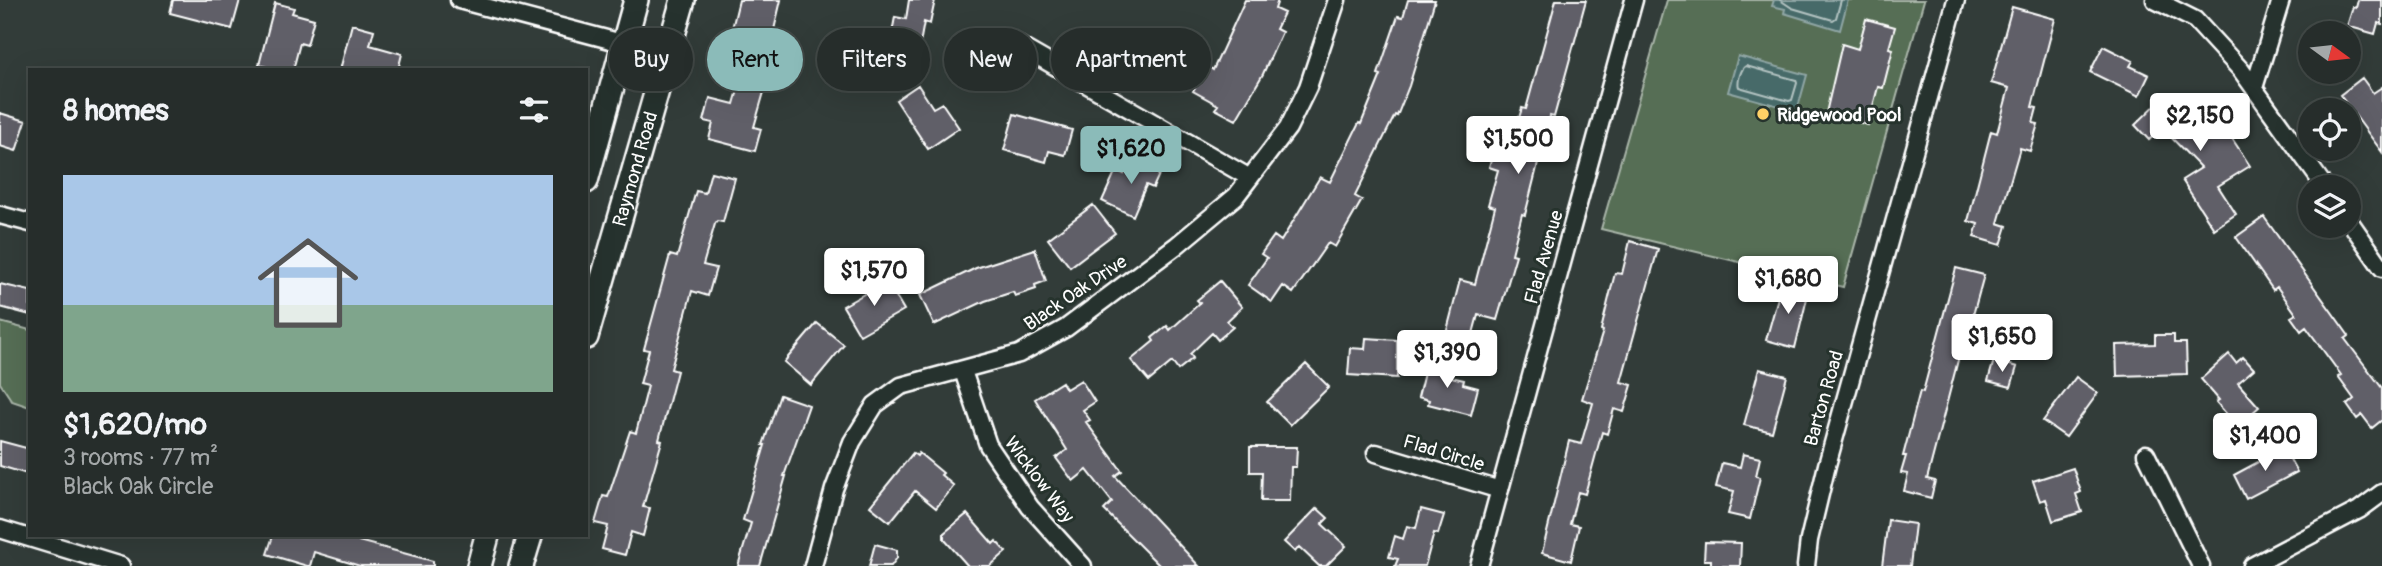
<!DOCTYPE html>
<meta charset="utf-8">
<style>
:root{--surface:#262d2b;--page:#2e3533;--text:#f1f3f6;--muted:#a4a8a9;--line:#424947;--accent:#8bbbb9}
body{margin:0;font-family:Pangolin,sans-serif;background:var(--page);color:var(--text);height:100vh;display:flex;flex-direction:column;font-size:26px;white-space:nowrap}
*{box-sizing:border-box;margin:0}
p{font-size:23px;color:var(--muted)}
.icon{flex:none;width:38px;height:38px;fill:none;stroke:currentColor;stroke-width:2;stroke-linecap:round;stroke-linejoin:round}
.map{position:relative;flex:1;overflow:hidden}
.panel{position:absolute;left:28px;top:68px;width:560px;height:469px;display:flex;flex-direction:column;background:var(--surface);border-radius:0px;box-shadow:0 7px 28px #0002,0 0 0 2px var(--line)}
.panel>*{flex:none}
.top-card{position:absolute;left:609px;top:28px;width:665px;height:63px;display:flex;gap:14px}
.needle{width:46px;rotate:105deg}
.tools{position:absolute;left:2298px;top:21px;display:grid;gap:14px}
.tools a{display:grid;place-items:center;width:63px;height:63px;border-radius:50%;background:var(--surface);box-shadow:0 7px 28px #0002,0 0 0 2px var(--line);font-size:35px}
.price{position:absolute;translate:-50% -60px;padding:0 16px;border-radius:7px;background:#fff;color:#222;font-size:23px;line-height:46px;filter:drop-shadow(0 2px 4px #0008)}
.price::after{content:'';position:absolute;left:50%;top:42px;width:21px;height:16px;margin-left:-10px;background:inherit;clip-path:polygon(0 0,100% 0,50% 100%)}
.price.current{background:var(--accent);color:#111}
ul{padding:0;list-style:none}
li{display:grid;align-content:center;gap:14px;height:371px;padding:0 35px}
li+li{border-top:2px solid var(--line)}
li span{display:grid;place-items:center;height:217px;border-radius:0px;color:#555}
li>.icon{margin-inline-start:auto}
span .icon{width:126px;height:126px;fill:#fffc;stroke-width:1}
li b{font-size:30px}
h2{display:flex;justify-content:space-between;align-items:center;height:84px;padding:0 35px;font-size:30px}
.chip{padding:0 24px;border-radius:32px;background:var(--surface);box-shadow:0 7px 28px #0002,0 0 0 2px var(--line);font-size:24px;line-height:63px}
.chip.current{background:var(--accent);color:#111}
.map>svg:first-child{display:block}
</style>
<div class="map">
<svg width="2382" height="566" viewBox="0 0 2382 566">
<rect width="100%" height="100%" fill="#323c39"/>
<filter id="ink" filterUnits="userSpaceOnUse"><feTurbulence type="fractalNoise" baseFrequency=".0143" numOctaves="2"/><feDisplacementMap in="SourceGraphic" scale="14" xChannelSelector="R" yChannelSelector="G"/><feConvolveMatrix kernelMatrix="1 2 1 2 8 2 1 2 1" color-interpolation-filters="sRGB"/></filter>
<g filter="url(#ink)">
<path fill="#566e54" stroke="#aab6aa" stroke-width="2" d="M1667 0H1924L1843 287 1601 229Z
M0 322 30 330V407L12 401 0 383Z"/>
<path fill="#466b69" stroke="#90a6a5" stroke-width="2" d="M1774 0H1848L1840 30 1784 13 1785 9 1772 6Z
M1738 56 1807 75 1797 111 1728 92Z"/>
<g fill="none" stroke-linecap="round" stroke-linejoin="round">
<path stroke="#b5c4c3" stroke-width="2" d="M1780 0 1792 8 1833 20 1836 18 1841 0
M1746 66 1796 80 1797 83 1792 100 1789 101 1739 87C1737 82 1741 68 1746 66Z"/>
</g>
<path fill="#615e68" stroke="#fff" stroke-width="2" d="M173 0H240L232 29 170 13Z
M739 0H781L773 34 780 36 754 127 761 129 755 151 709 139 713 123 704 121 710 98 734 104 748 55 727 49Z
M909 0H935L930 24 924 22 917 60 888 54 895 17 906 19Z
M1245 0H1278L1275 9 1284 13 1276 29 1282 32 1263 74 1236 120 1215 109 1218 105 1193 91 1207 66 1213 70Z
M1408 0H1435L1409 86 1397 116 1395 115 1355 196 1362 200 1335 247 1328 243 1293 293 1283 286 1272 302 1248 285 1267 258 1261 254 1274 236 1281 241 1320 177 1330 182 1359 123 1361 124 1381 75 1378 74 1398 16 1403 17Z
M1556 0H1586L1554 117 1550 116 1525 215 1522 214 1512 254 1516 255 1497 320 1478 315 1471 341 1446 334 1460 280 1475 284 1495 207 1488 205 1498 170 1489 167 1494 148 1509 152 1522 108 1526 109Z
M2358 0H2382V24L2378 23 2375 34 2347 26 2353 7 2356 8Z
M275 3 294 8 292 13 314 19 307 45 300 43 293 70H279L259 65Z
M2012 7 2055 19 2032 107 2037 108 2033 123 2038 124 2030 151 2020 148 1998 223 2007 226 2001 245 1974 237 1978 224 1968 221 1991 131 1997 133 2009 88 1991 83Z
M1866 19 1895 27 1889 48 1893 49 1883 88 1878 87 1868 125 1826 113 1842 44 1858 49Z
M352 24 374 30 370 45 402 54 398 70H340Z
M2103 46 2133 61 2130 66 2149 75 2139 96 2090 72Z
M2362 78 2373 93 2382 87V152L2340 95Z
M918 85 933 108 942 103 959 128 928 149 896 100Z
M2168 93 2199 119 2211 108 2224 122 2222 123 2250 166 2218 186 2236 214 2214 229 2182 180 2201 168 2162 128 2149 140 2135 125Z
M0 113 26 121 16 151 0 146Z
M1014 114 1072 130 1065 155 1049 151 1046 162 1004 150Z
M1131 157 1161 170 1153 188 1146 185 1133 216 1102 201 1116 170 1124 174Z
M711 172 735 178 723 222 717 221 715 224 703 265 716 268 708 296 692 291 671 369 677 371 659 440 662 441 643 507 650 508 643 536 631 532 625 555 602 549 608 526 595 523 603 496 608 497 630 431 636 433 648 386 640 384 649 350 644 349 670 255 677 257 696 191 705 193Z
M1093 205 1115 233 1070 267 1048 239Z
M2264 217 2349 336 2345 339 2382 388V420L2372 428 2362 415 2357 419 2347 405 2354 399 2338 377 2341 375 2306 327 2301 331 2291 317 2296 314 2277 287 2273 290 2236 237Z
M1630 241 1658 249 1621 382 1632 385 1624 412 1614 409 1607 434 1602 432 1585 494 1578 492 1570 524 1579 526 1571 561 1542 553 1569 441 1581 444 1593 403 1582 399 1603 331 1601 330 1615 273 1622 274Z
M1035 249 1046 281 1035 285 1036 289 1015 296 1013 292 985 301 934 325 920 295 976 268Z
M1956 268 1984 275 1967 337H1964L1927 479 1935 481 1931 498 1904 491 1908 474 1901 473 1906 456H1903L1920 391 1923 392Z
M887 281 904 310 860 335 843 306Z
M1220 281 1242 307 1227 321 1233 327 1218 340 1212 333 1190 354 1193 358 1178 370 1172 362 1149 381 1131 360 1154 341 1152 338 1167 326 1170 330 1200 303 1197 300Z
M1782 283 1809 290 1795 348 1766 340Z
M0 284 30 291V315L0 307Z
M817 323 844 345 811 385 784 362Z
M2155 335H2174V343H2186L2187 374 2117 376 2116 345 2155 344Z
M1366 338 1397 340V378L1348 375 1350 348 1365 349Z
M2229 354 2236 363 2243 357 2254 369 2238 383 2259 407 2237 426 2216 402 2219 400 2201 379Z
M1994 360 2017 367 2011 387 1988 381Z
M1430 361 1450 367 1447 376 1464 380 1463 384 1478 388 1471 415 1428 404 1429 400 1418 397 1425 369 1428 370Z
M1306 364 1329 387 1290 425 1267 402Z
M1759 369 1787 376 1772 432 1744 425Z
M2076 377 2098 393 2066 437 2043 421Z
M1081 380 1095 402 1083 410 1090 420 1086 422 1122 471 1115 476 1199 566H1160L1104 510 1112 502 1087 470 1073 481 1056 458 1067 450 1035 399 1062 382 1066 389Z
M780 395 809 405 784 476H786L760 566H738L751 523 743 520 765 445H763Z
M0 441 30 449 27 474 0 466Z
M1250 447H1297L1296 467H1291L1290 501H1261L1262 472H1250Z
M2284 448 2297 472 2246 499 2234 475Z
M913 453 917 456 919 453 943 473 941 475 954 486 936 508 915 491 890 522 870 506Z
M1743 454 1760 458 1756 476 1760 477 1750 519 1728 514 1734 491 1716 487 1722 463 1740 467Z
M2073 468 2081 492 2076 494 2082 512 2053 521 2046 499 2040 501 2033 481Z
M1317 508 1328 518 1322 524 1346 546 1326 566H1319L1299 547 1295 552 1284 542Z
M1421 509 1444 515 1438 534 1434 533 1425 566H1395L1398 559 1389 557 1395 536 1403 539 1407 526 1416 528Z
M967 514 993 544 996 541 1006 552 990 566H968L944 539V533Z
M1888 520 1915 524 1910 566H1882Z
M273 536H340L433 561V566H360L314 552 310 566H307L267 554Z
M1705 542 1741 543 1740 566H1711V560H1704Z
M875 544 897 550V558L891 566H869Z"/>
<g fill="none" stroke-linecap="round" stroke-linejoin="round">
<g stroke="#fff" stroke-width="21">
<path id="minor" d="M459 0 667 55
M2155 0 2195 20 2241 70 2325 187
M1011 41 1250 178
M2254 88 2281 0
M0 215 30 223
M2348 219 2382 268
M963 371 988 445 1030 507 1083 566
M1376 453 1500 490
M2146 454 2201 566
M0 529 121 566
M813 566 834 489 852 442 875 405 901 386 1019 354 1066 328 1176 246 1236 196 1288 128 1308 87 1337 0
M1479 566 1634 0
M1806 566 1809 540 1827 465 1956 0
M2252 566 2359 510 2382 493"/>
</g>
<g stroke="#fff" stroke-width="28">
<g id="secondary">
<path d="M586 181 636 0"/>
<path id="s1" d="M586 337 683 0"/>
<path d="M479 566 487 536"/>
<path d="M521 566 530 536"/>
</g>
</g>
<use href="#minor" stroke="#26332d" stroke-width="16"/>
<use href="#secondary" stroke="#26332d" stroke-width="23"/>
</g>
</g>
<circle fill="#ffd166" stroke="#26332d" stroke-width="2.5" cx="1763" cy="114" r="7"/>
<g text-anchor="middle" stroke-width="6" stroke-linejoin="round" paint-order="stroke">
<g font-size="19" font-weight="bold" fill="#fff" stroke="#26332d" text-anchor="start">
<text x="1777" y="121">Ridgewood Pool</text>
</g>
<g font-size="19" fill="#fff" stroke="#26332d">
<text dy="7" stroke="none"><textPath href="#s1" startOffset="175">Raymond Road</textPath></text>
<text transform="translate(1543 257) rotate(-74)" y="7">Flad Avenue</text>
<text transform="translate(1075 292) rotate(-34)" y="7">Black Oak Drive</text>
<text transform="translate(1823 398) rotate(-74)" y="7">Barton Road</text>
<text transform="translate(1444 452) rotate(17)" y="7">Flad Circle</text>
<text transform="translate(1040 479) rotate(53)" y="7">Wicklow Way</text>
</g>
</g>
</svg>
<div class="tools">
<a><svg class="needle" viewBox="-14 -14 28 28"><path d="M0-13l5 13h-10z" fill="#e53935"/><path d="M0 13l5-13h-10z" fill="#a4a8a9"/></svg></a>
<a><svg class="icon" aria-label="locate" viewBox="0 0 24 24"><circle cx="12" cy="12" r="6"/><path d="M12 2v4M12 18v4M2 12h4M18 12h4"/></svg></a>
<a><svg class="icon" aria-label="layers" viewBox="0 0 24 24"><path d="M12 4l9 5-9 5-9-5zM3 14l9 5 9-5"/></svg></a>
</div>
<b class="price" style="left:2200px;top:153px">$2,150</b>
<b class="price" style="left:1518px;top:176px">$1,500</b>
<b class="price current" style="left:1131px;top:186px">$1,620</b>
<b class="price" style="left:874px;top:308px">$1,570</b>
<b class="price" style="left:1788px;top:316px">$1,680</b>
<b class="price" style="left:2002px;top:374px">$1,650</b>
<b class="price" style="left:1447px;top:390px">$1,390</b>
<b class="price" style="left:2265px;top:473px">$1,400</b>
<div class="top-card">
<a class="chip">Buy</a>
<a class="chip current">Rent</a>
<a class="chip">Filters</a>
<a class="chip">New</a>
<a class="chip">Apartment</a>
</div>
<section class="panel">
<h2>8 homes<svg class="icon" aria-label="filters" viewBox="0 0 24 24"><path d="M4 7h16M4 17h16"/><circle cx="9" cy="7" r="2"/><circle cx="15" cy="17" r="2"/></svg></h2>
<ul>
<li><span style="background:linear-gradient(#a9c7e8 60%,#7fa58c 0)"><svg class="icon" aria-label="home" viewBox="0 0 24 24"><path d="M3 11l9-7 9 7M6 9v11h12V9"/></svg></span><div><b>$1,620/mo</b><p>3 rooms · 77 m²</p><p>Black Oak Circle</p></div></li>
</ul>
</section>
</div>
